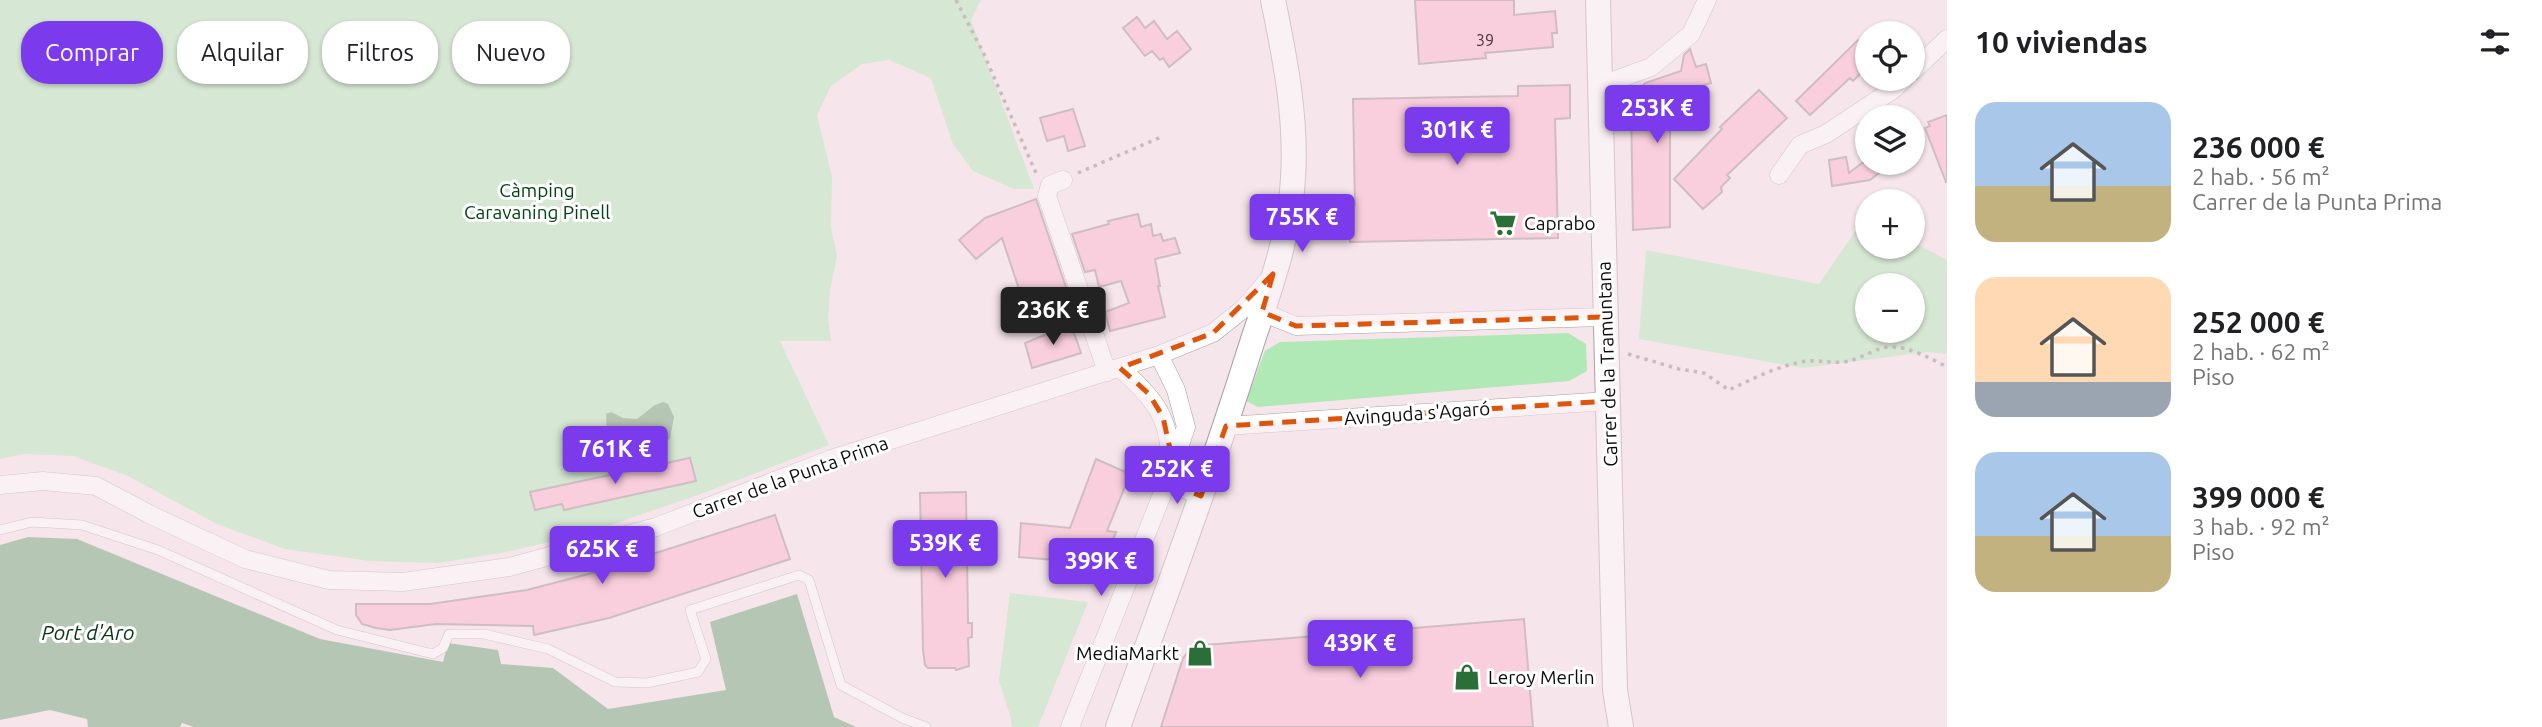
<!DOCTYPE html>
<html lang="es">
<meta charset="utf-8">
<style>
:root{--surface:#fff;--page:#f6f6f6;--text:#202124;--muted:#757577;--accent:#7c3aed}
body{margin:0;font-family:Ubuntu,sans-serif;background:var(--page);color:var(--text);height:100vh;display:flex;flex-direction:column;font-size:26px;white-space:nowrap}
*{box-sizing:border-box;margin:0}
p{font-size:23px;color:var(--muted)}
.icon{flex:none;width:38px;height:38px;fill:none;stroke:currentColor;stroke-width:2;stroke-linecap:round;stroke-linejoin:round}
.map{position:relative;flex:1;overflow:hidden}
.panel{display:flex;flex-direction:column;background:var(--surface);width:595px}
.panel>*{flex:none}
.top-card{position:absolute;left:21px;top:21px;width:665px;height:63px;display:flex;gap:14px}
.tools{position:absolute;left:1855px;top:21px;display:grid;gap:14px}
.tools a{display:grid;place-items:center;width:70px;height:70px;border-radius:50%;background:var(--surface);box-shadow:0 2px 5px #0004;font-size:35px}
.price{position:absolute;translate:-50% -60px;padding:0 16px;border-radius:7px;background:var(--accent);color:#fff;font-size:23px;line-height:46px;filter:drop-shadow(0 2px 4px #0008)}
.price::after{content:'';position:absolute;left:50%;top:42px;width:21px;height:16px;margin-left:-10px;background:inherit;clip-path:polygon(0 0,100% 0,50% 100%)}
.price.active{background:#222;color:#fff}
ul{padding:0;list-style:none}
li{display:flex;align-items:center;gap:21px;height:175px;padding:0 28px}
li span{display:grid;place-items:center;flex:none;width:196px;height:140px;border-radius:21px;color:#555}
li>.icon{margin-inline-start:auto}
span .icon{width:84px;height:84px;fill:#fffc;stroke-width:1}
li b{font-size:30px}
h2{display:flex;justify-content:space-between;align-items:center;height:84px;padding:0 28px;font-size:30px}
.chip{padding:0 24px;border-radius:28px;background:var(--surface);box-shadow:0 2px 5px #0004;font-size:24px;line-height:63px}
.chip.active{background:var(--accent);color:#fff}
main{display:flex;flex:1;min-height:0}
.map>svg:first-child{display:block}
</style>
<main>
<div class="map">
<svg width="1947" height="727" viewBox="0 0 1947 727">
<rect width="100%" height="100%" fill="#f5e6eb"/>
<path fill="#b0e8b6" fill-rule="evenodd" d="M0 0H981L971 20 1034 189H1014L973 171 953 144 931 78 889 60 862 64 831 86 817 115 832 177 831 228 837 256 830 290 828 319 831 341H780L829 445 701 494 584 534 501 553 438 563 370 561 285 549 217 524 128 476 73 456 25 454 0 459Z
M1865 217 1867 218V247H1913V242L1947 260V354L1927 352 1803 368 1639 339 1646 250 1819 284ZM1867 285H1913V331H1867Z
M1568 333 1586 344 1587 371 1569 381 1258 407 1246 401 1265 351 1280 342Z
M1010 593 1088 602 1038 727H1012L1010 715 999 681Z"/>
<path fill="#68a171" d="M663 402 668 404 674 417 670 439 663 442C640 429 636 442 617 453L603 450 602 446 607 434 606 414 611 412 623 418 637 419 655 405Z
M28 537 77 539 320 639 443 662 448 643 498 650 501 664 553 668 608 709 726 690 710 622 797 594 834 717 856 727H194L182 723 180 727H88L87 719 50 710 0 720V545Z"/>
<path fill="#ffb3cc" stroke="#9d8f93" stroke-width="2" d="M1415 0H1514V15L1555 11 1557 33H1552L1553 47 1485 53 1486 58 1419 64Z
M1137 17 1145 28 1154 21 1167 39 1177 31 1191 49 1169 67 1163 58 1160 60 1152 51 1145 56 1123 28Z
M1858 40 1867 48V67L1853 81 1850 78 1810 115 1796 101Z
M1690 49 1696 67 1706 64 1711 83 1659 99 1657 129H1670V227L1633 230 1631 101 1645 83 1681 71 1684 55Z
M1570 85V118L1555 119 1558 238 1350 242 1349 205H1355L1353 99 1518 96V86Z
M1759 90 1787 118 1727 175 1730 178 1721 187 1722 192 1703 209 1674 179 1722 129 1720 127Z
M1073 109 1085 146 1068 151 1064 136 1047 141 1040 118Z
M1947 115V182H1946L1925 128 1930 126 1928 122Z
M1846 157 1849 173 1862 163H1892L1870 180 1832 186 1829 160Z
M1036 199 1069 296 1026 310 1002 238 976 259 959 240 985 218Z
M1138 214 1141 227 1151 224 1153 236 1161 234 1163 241 1175 238 1180 253 1155 259 1160 286H1158L1165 317 1110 331 1105 312 1129 303 1121 281 1099 287 1095 270 1085 272 1072 234 1109 224 1108 221Z
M1071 324 1081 353 1032 368 1025 343Z
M690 458 696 481 564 510 562 504 535 510 530 492Z
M1096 459 1130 474 1107 531 1116 532 1105 559 1091 563 1019 557 1021 523 1070 528Z
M966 492 968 623H972V637L968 638 969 666 956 670 955 668H928L925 665 923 650 920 493Z
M775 515 790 559 609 618 534 635 533 626 436 624 390 630 376 628 362 624 356 615V604H430L527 590 596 572Z
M1524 619 1533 727H1161L1183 658 1193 646Z"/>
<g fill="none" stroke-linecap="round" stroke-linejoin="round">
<g stroke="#ac9fa3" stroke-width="10">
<path id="service" d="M0 530 32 522 82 525 158 550 337 630 433 654 443 648 449 634H484L548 649 615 682 647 683 698 672 706 659 690 610 799 575 809 580 841 685 902 718 926 727"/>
</g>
<g stroke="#ac9fa3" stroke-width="19">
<path id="minor" d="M1913 71 1947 39
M1602 85 1651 67 1691 34 1707 0
M1779 175 1800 145 1826 134 1894 89 1904 79
M1063 180 1050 185 1047 196 1107 372
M1262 312 1296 326 1605 317
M1120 368C1152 397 1173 418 1169 465
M1226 426 1608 401
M1167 482 1201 496
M0 485 43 481 96 486 151 515 245 559 329 580 403 582 509 567 656 527 831 459 1159 355 1213 333 1243 309 1271 277
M1070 727 1167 482 1186 427 1176 390 1159 355"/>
</g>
<g stroke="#ac9fa3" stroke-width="26">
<path id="secondary" d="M1598 0 1615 690 1621 727
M1118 727C1163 602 1209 479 1249 352 1267 296 1290 238 1293 178 1297 119 1285 58 1273 0"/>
</g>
<path stroke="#92888b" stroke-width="3.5" stroke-dasharray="3.5 5" stroke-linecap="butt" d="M956 0 983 52 1036 173
M1078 173 1161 137
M1628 354 1679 369 1704 373 1729 390C1752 379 1776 367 1801 362 1817 358 1833 365 1849 361 1863 358 1877 347 1890 347 1908 346 1932 359 1947 367"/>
<use href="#service" stroke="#fff" stroke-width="9"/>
<use href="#minor" stroke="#fff" stroke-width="18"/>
<use href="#secondary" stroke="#fff" stroke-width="24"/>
</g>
<path d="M0 0H1947V727H0ZM1273 274 1262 312 1296 326 1605 317 1608 401 1226 426 1201 496 1167 482 1170 449 1163 417 1149 394 1120 368 1213 333Z" fill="#f5e6eb" fill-opacity=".55" fill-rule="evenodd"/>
<path fill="none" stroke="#dd550c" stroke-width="5" stroke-dasharray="14 9" stroke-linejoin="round" d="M1273 274 1262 312 1296 326 1605 317 1608 401 1226 426 1201 496 1167 482 1170 449 1163 417 1149 394 1120 368 1213 333Z"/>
<defs>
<g id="supermarket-bare" transform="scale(2.1)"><path d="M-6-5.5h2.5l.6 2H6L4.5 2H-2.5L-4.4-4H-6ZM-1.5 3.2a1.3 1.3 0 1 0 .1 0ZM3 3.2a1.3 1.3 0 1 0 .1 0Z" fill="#2a6e38" stroke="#fff" stroke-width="2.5" paint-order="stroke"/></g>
<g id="shop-bare" transform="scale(2.1)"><path d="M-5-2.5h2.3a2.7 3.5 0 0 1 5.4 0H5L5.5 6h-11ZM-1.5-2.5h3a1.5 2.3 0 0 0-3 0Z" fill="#2a6e38" stroke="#fff" stroke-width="2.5" paint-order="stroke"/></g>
</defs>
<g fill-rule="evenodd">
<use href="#supermarket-bare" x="1503" y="223"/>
<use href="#shop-bare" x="1200" y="653"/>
<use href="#shop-bare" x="1467" y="677"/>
</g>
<g text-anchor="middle" stroke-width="6" stroke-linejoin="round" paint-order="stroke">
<g font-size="16" fill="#4b353c">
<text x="1485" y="46">39</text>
</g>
<g font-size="19" fill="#004314" stroke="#fff">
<text x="537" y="197">Càmping<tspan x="537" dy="22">Caravaning Pinell</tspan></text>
</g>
<g font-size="19" fill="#0f0b0c" stroke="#fff" text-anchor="start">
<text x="1524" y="230">Caprabo</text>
<text x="1179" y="660" text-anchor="end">MediaMarkt</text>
<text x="1488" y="684">Leroy Merlin</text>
</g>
<g font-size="19" fill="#0f0b0c" stroke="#fff">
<text transform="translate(1607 364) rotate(-92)" y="7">Carrer de la Tramuntana</text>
<text transform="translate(1417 413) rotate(-4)" y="7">Avinguda s'Agaró</text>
<text transform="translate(790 477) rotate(-20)" y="7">Carrer de la Punta Prima</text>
</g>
<g font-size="21" font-style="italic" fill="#0a3615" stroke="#fff">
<text x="88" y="640">Port d'Aro</text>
</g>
</g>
</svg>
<div class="tools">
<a><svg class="icon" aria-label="locate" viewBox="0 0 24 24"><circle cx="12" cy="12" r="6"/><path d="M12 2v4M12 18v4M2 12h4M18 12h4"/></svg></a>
<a><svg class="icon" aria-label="layers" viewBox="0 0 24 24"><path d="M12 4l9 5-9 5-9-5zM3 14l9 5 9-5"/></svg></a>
<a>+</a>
<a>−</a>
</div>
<b class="price" style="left:1657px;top:145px">253K €</b>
<b class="price" style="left:1457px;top:167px">301K €</b>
<b class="price" style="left:1302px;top:254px">755K €</b>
<b class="price active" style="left:1053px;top:347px">236K €</b>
<b class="price" style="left:615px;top:486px">761K €</b>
<b class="price" style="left:1177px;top:506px">252K €</b>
<b class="price" style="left:945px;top:580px">539K €</b>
<b class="price" style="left:602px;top:586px">625K €</b>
<b class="price" style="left:1101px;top:598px">399K €</b>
<b class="price" style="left:1360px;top:680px">439K €</b>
<div class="top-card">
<a class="chip active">Comprar</a>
<a class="chip">Alquilar</a>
<a class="chip">Filtros</a>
<a class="chip">Nuevo</a>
</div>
</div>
<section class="panel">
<h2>10 viviendas<svg class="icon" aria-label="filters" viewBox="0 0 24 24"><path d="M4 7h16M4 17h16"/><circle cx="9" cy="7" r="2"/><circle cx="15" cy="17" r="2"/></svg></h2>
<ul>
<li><span style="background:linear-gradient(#a9c7e8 60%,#c2b280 0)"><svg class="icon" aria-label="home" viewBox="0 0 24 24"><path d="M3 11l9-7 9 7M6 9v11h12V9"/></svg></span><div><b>236 000 €</b><p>2 hab. · 56 m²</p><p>Carrer de la Punta Prima</p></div></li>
<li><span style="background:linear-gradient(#ffd9b3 75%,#9aa5b1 0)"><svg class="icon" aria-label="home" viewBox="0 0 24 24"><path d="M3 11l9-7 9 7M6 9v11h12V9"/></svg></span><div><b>252 000 €</b><p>2 hab. · 62 m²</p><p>Piso</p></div></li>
<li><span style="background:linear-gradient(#a9c7e8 60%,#c2b280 0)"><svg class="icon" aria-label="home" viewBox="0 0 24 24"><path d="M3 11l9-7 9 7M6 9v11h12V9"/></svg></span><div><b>399 000 €</b><p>3 hab. · 92 m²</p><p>Piso</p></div></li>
</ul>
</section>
</main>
